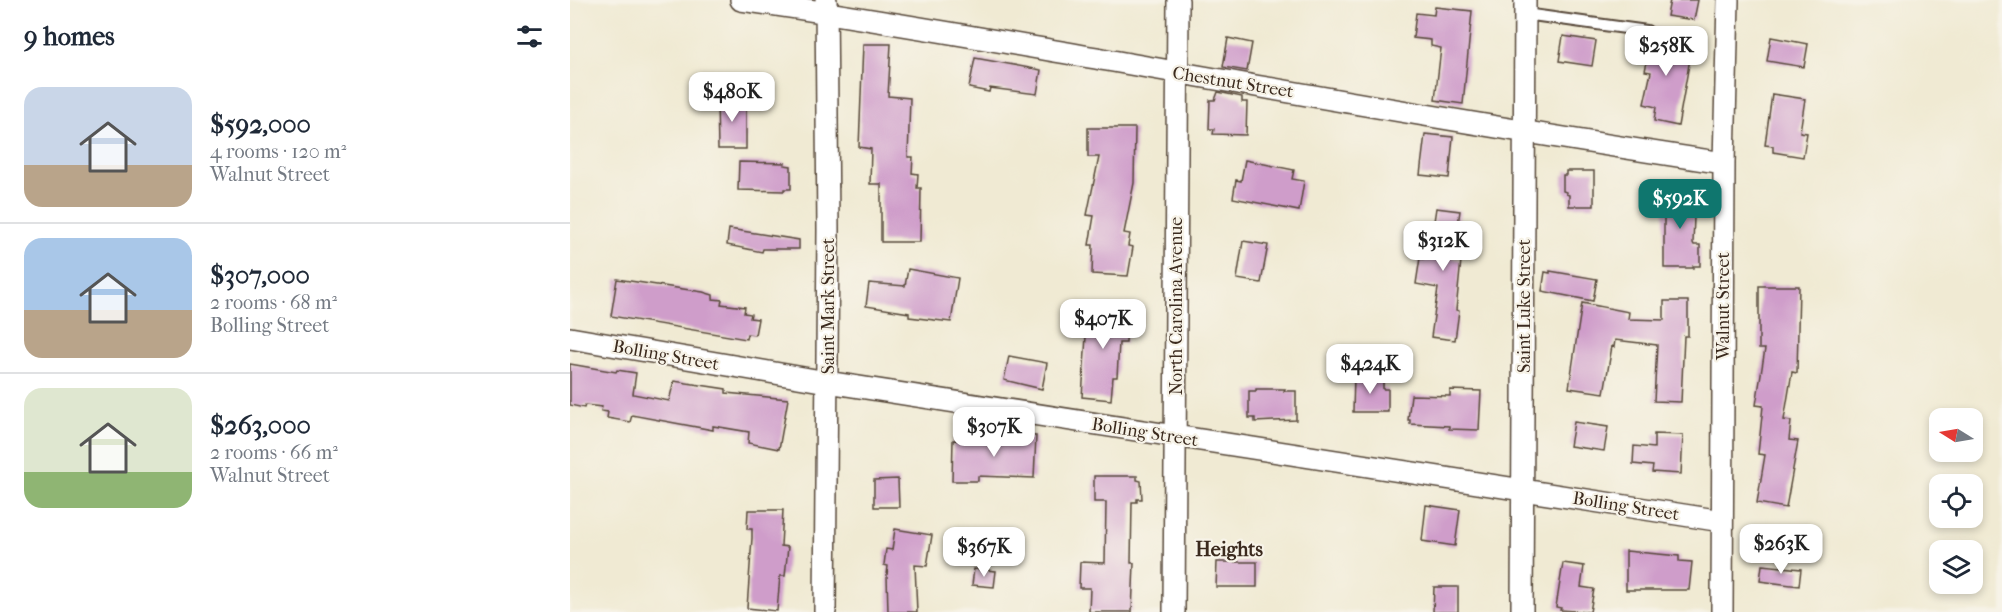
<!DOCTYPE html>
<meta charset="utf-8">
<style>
:root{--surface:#fff;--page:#f2f2f3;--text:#1f2937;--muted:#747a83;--line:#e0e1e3;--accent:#0f766e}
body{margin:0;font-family:"IM FELL French Canon",serif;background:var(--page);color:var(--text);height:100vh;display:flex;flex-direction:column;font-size:22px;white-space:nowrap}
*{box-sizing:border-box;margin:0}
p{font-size:20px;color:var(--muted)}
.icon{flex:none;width:33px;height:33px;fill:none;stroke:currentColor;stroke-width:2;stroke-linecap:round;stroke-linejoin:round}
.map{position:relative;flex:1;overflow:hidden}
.sheet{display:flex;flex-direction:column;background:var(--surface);width:570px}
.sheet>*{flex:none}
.needle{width:39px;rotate:281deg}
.controls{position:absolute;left:1359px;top:408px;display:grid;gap:12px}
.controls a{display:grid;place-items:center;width:54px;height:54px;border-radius:12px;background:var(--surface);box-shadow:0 3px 9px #0003;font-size:30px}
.price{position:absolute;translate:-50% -51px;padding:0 14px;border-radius:12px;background:#fff;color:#222;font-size:20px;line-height:39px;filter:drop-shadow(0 2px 3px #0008)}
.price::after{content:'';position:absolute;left:50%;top:36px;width:18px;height:14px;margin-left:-9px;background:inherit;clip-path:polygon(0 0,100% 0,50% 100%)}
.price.current{background:var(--accent);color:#fff}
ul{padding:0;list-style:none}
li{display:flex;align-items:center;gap:18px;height:150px;padding:0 24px}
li+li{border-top:2px solid var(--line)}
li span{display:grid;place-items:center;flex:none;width:168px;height:120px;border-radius:18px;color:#555}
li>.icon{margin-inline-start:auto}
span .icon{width:72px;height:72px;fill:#fffc;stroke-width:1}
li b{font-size:26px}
h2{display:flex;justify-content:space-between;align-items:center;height:72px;padding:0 24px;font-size:26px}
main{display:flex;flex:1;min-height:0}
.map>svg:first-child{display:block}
</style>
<main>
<section class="sheet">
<h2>9 homes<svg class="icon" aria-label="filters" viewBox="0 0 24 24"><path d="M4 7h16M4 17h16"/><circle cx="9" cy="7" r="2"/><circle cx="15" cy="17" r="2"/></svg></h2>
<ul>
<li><span style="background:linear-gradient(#c9d6e8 65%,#b9a48a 0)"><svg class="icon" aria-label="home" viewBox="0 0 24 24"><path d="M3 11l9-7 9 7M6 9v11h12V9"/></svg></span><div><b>$592,000</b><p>4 rooms · 120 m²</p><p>Walnut Street</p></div></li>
<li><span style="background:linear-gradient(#a9c7e8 60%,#b9a48a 0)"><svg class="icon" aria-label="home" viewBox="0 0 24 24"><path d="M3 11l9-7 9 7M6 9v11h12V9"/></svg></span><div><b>$307,000</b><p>2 rooms · 68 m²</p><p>Bolling Street</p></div></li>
<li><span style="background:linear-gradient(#dfe7d0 70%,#8fb573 0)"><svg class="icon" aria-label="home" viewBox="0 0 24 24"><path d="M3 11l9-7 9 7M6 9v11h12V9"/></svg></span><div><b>$263,000</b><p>2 rooms · 66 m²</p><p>Walnut Street</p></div></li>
</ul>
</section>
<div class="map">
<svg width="1432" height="612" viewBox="0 0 1432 612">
<rect width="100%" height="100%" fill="#f7f3e8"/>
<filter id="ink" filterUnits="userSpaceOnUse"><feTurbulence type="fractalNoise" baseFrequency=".0167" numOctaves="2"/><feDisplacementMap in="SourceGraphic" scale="12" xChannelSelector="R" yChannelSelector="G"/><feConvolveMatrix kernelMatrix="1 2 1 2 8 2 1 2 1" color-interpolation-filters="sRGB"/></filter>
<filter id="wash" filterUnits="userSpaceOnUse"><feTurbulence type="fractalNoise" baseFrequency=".008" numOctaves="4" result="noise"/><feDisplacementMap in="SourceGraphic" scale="24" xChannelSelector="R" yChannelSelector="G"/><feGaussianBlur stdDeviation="1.35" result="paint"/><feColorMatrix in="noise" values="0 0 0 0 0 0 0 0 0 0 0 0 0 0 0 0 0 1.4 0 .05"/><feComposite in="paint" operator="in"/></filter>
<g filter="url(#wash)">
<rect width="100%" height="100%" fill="#f0ead3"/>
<g id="blocks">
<path fill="#cf9dca" d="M1100 0H1128L1124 20 1097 16Z
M865 7 902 11 893 104 865 100 871 48 861 46V40L843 38 846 13 864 15Z
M1084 28 1105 31 1102 49 1121 53 1108 126 1084 121 1086 107 1074 104 1081 72 1075 71Z
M993 36 1026 41 1022 66 989 61Z
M1201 37 1238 44 1234 67 1197 61Z
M658 38 682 43 677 71 653 67Z
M293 44H321L318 96 340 98 338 157H343L342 173 348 174 347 188H351L350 242H311V184H300L301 149 289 147Z
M405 58 471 70 467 94 420 88 419 92 399 88Z
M648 92 672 97V102H677L676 135 643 134 644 129H639L640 100H645Z
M1202 94 1235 99 1230 132 1237 133 1233 157 1203 152V146L1195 145Z
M147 98H176V149H148Z
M518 128H565L564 183 554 233 560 234 558 246 563 247 558 276 522 274 523 245H519L524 216 517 215 529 157H518Z
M855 134 883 137 879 178 850 175Z
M675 160 724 170 722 179 734 181 729 211 663 198 666 180 671 181Z
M169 162 215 163 214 165 221 166V189H214V191L168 190Z
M996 171H1024V206H999V195L996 194V192L993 191V175H996Z
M1094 189 1125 190 1123 243 1124 245H1130V266H1123V268H1094Z
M866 208 890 211 883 258 891 260 886 310 889 311 885 340 861 337 868 288 846 284 850 258 853 259 855 253 860 227 863 228Z
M159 229 229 240V249H193L192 252 157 245Z
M673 241 698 245 691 283 667 279Z
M338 269 388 278 381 322 339 317V313L296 306 299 283 335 286Z
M980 271 1027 279 1023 301 972 291 975 272 980 273Z
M47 279 133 292 143 295V299L152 300 151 304 175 307 174 313 181 314 180 318 188 319 185 335 177 334 176 339 41 316Z
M1189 286H1229L1227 373 1222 372 1214 420 1221 421 1219 440 1228 441 1216 508 1187 503 1195 455 1188 454 1193 406 1186 405 1195 349H1189Z
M1094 301H1118V336H1114L1111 402 1084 401 1087 345 1045 340 1044 347 1042 346 1034 393 999 388 1012 303 1059 312 1058 319 1094 320Z
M518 306 557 307 556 343H549L547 377H543L541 400 512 397Z
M439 356 477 363 472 389 434 380Z
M0 364 46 372 47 370 66 373 63 394 99 401 104 381 156 389V393L218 399 209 449 178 443 179 432 143 426V430L62 415 60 422 37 418 38 412 31 411 32 407 15 405 14 408 0 405Z
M784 377 813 378V389H818V412H783Z
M686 389H715L714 391H726V420L685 422V418H679V391H686Z
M880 390 911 391 909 430 879 429V426L840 424V420H838L841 395 880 396Z
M1004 422 1038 427 1034 451 1000 446Z
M1084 434 1113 435 1111 474 1082 472 1083 466 1063 464 1064 446 1084 448Z
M436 435 466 436 464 478 408 476V481H382L383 440 436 441Z
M524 476H567V480L571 481 572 499H567V502H562L561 563H564L562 612H519L520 588H509L510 562 535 563 536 502H524Z
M328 479 329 507H304V480Z
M856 505 890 510 885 546 852 541Z
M178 510H213L211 546 218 547 215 576H210L207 611 177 608 182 538V529H177Z
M325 529 362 535 357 566 345 565 347 612H318L317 575 318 566 314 565 316 549 322 550Z
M1056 551 1109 556V561L1122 562 1119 590H1056Z
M647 562H687V587H646Z
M993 563 1014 566 1011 587 1024 589 1020 612 990 610 991 608 986 607Z
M1192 565 1231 569 1229 586 1190 581Z
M404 569 426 571 424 587 402 585Z
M864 587H888V612H863Z"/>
</g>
</g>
<g filter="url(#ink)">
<use href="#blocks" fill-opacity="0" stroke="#564739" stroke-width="1.5"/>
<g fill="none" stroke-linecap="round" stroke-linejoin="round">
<g stroke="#564739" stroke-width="14">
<path id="service" d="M955 14 1077 31"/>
</g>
<g stroke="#564739" stroke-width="24">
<path id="minor" d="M171 0C293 17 415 39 537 60 742 96 948 132 1154 163
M0 338 257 382 1152 521
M255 612 258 230 256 0
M604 612 608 0
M952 612 955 0
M1152 612 1154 163 1158 0"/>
</g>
<use href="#service" stroke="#fff" stroke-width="10"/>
<use href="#minor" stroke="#fff" stroke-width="21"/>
</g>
</g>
<g text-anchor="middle" stroke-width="4.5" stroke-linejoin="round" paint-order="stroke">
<g font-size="18" fill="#3b2a1e" stroke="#f7f3e8">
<text transform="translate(663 82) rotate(9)" y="6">Chestnut Street</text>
<text transform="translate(258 306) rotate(-90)" y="6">Saint Mark Street</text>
<text transform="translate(606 306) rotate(-90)" y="6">North Carolina Avenue</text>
<text transform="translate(954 306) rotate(-90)" y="6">Saint Luke Street</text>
<text transform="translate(1153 306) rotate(-90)" y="6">Walnut Street</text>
<text transform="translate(96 355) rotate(10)" y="6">Bolling Street</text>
<text transform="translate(575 432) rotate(9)" y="6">Bolling Street</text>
<text transform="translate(1056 506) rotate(9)" y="6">Bolling Street</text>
</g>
<g font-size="20" font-weight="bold" fill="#3b2a1e" stroke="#f7f3e8">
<text x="659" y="556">Heights</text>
</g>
</g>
</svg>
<div class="controls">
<a><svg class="needle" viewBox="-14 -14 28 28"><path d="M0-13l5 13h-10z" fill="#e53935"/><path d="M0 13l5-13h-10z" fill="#747a83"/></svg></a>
<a><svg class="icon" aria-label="locate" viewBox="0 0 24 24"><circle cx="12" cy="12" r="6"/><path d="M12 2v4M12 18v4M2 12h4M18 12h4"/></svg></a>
<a><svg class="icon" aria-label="layers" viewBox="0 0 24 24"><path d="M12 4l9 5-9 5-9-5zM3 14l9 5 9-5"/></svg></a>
</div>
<b class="price" style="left:1096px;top:77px">$258K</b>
<b class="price" style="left:162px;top:123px">$480K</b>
<b class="price current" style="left:1110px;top:230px">$592K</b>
<b class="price" style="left:873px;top:272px">$312K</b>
<b class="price" style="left:533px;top:350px">$407K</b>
<b class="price" style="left:800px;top:395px">$424K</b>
<b class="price" style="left:424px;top:458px">$307K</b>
<b class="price" style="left:1211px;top:575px">$263K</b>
<b class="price" style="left:414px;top:578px">$367K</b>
</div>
</main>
